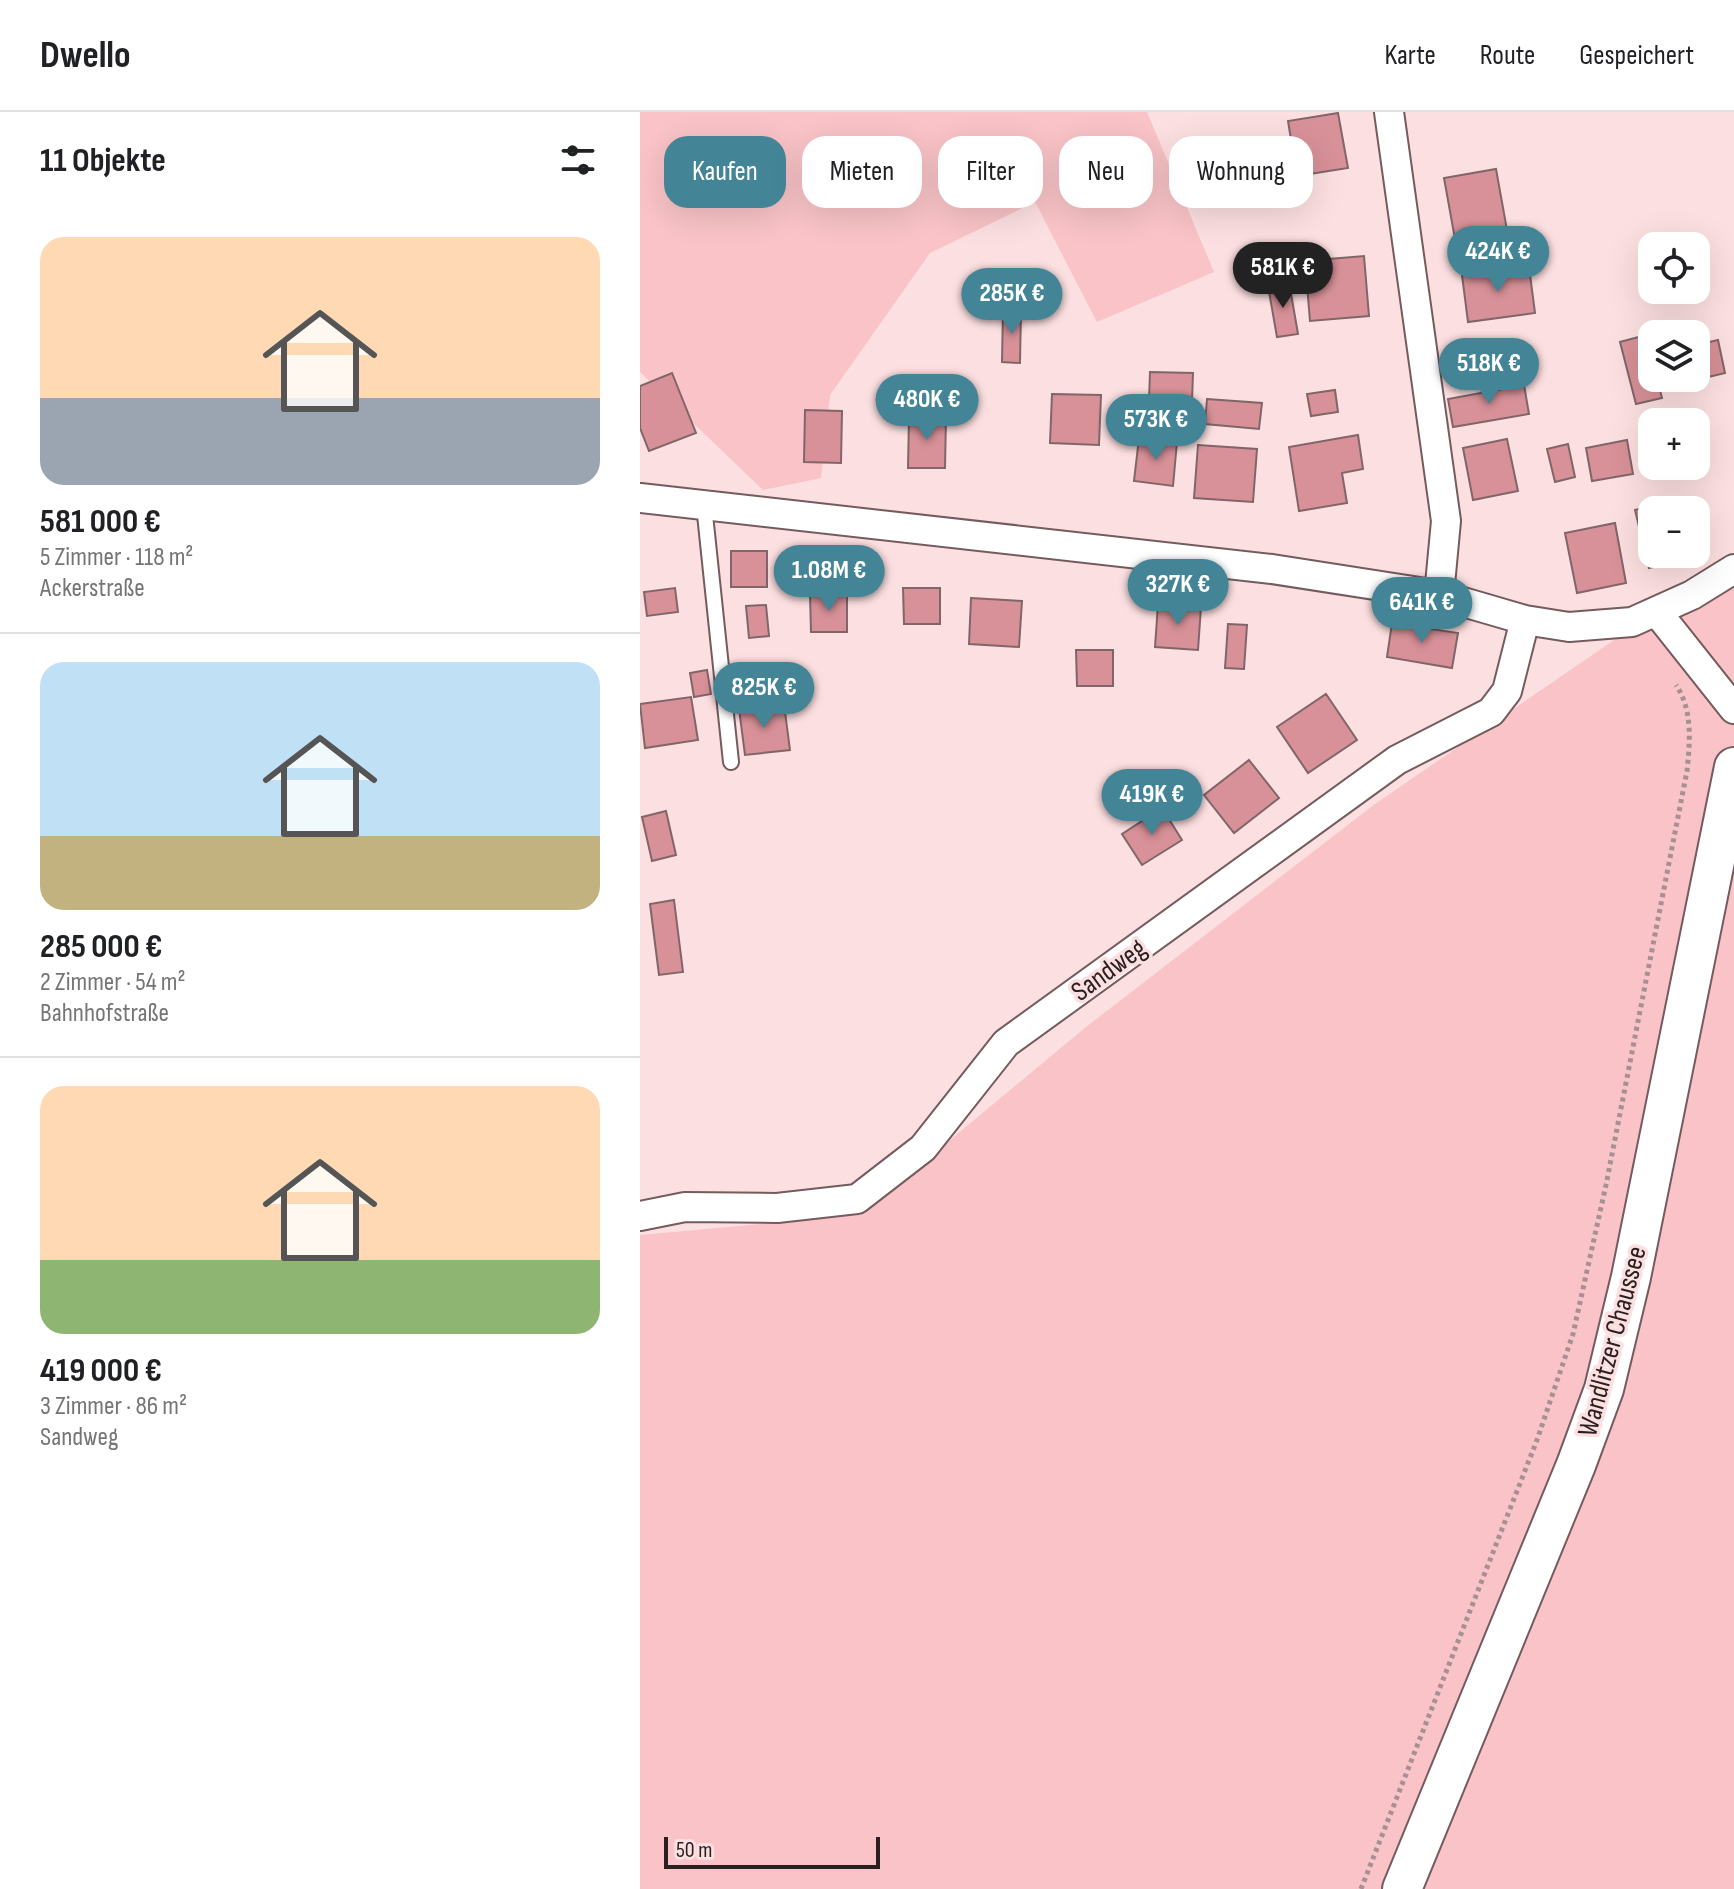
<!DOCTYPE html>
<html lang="de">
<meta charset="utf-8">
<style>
:root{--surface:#fff;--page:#f2f2f2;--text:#202124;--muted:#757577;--line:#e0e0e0;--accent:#438596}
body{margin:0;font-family:"Sofia Sans Condensed",sans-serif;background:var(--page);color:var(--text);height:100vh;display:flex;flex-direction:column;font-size:30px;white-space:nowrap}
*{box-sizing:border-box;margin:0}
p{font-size:26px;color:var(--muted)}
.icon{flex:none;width:44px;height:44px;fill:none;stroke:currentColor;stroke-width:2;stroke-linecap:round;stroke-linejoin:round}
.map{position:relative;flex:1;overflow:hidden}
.side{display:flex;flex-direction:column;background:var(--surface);width:640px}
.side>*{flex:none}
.hud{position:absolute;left:24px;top:24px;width:760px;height:72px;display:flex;gap:16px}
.controls{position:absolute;left:998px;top:120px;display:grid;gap:16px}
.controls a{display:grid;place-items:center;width:72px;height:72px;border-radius:16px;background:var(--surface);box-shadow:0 8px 32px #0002;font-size:40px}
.scale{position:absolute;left:24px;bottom:20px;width:216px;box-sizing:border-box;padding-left:8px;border:4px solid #2a2020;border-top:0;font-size:22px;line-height:28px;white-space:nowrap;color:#2a2020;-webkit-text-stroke:6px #fcdfe1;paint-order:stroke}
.price{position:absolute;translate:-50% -68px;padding:0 18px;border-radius:28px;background:var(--accent);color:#fff;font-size:26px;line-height:52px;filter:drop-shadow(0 2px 4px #0008)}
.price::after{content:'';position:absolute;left:50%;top:48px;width:24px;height:18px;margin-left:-12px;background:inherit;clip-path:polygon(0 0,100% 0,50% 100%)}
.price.selected{background:#222;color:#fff}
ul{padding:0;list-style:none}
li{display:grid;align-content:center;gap:16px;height:424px;padding:0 40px}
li+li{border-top:2px solid var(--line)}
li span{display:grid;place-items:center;height:248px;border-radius:24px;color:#555}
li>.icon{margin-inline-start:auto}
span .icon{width:144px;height:144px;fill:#fffc;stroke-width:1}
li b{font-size:34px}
h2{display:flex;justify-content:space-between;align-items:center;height:96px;padding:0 40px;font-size:34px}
.chip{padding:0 28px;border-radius:24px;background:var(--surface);box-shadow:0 8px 32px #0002;font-size:28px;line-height:72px}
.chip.selected{background:var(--accent);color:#fff}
header{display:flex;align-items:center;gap:48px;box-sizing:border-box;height:112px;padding:0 40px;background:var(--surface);border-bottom:2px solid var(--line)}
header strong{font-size:38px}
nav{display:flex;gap:44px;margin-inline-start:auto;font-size:28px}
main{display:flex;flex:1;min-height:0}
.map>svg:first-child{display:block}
</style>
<header>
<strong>Dwello</strong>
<nav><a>Karte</a><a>Route</a><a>Gespeichert</a></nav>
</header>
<main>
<section class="side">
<h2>11 Objekte<svg class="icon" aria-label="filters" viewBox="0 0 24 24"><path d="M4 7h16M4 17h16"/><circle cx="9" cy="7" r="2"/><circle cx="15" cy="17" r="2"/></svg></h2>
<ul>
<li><span style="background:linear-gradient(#ffd9b3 65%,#9aa5b1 0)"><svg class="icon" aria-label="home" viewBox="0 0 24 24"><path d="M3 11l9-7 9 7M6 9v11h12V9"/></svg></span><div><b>581 000 €</b><p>5 Zimmer · 118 m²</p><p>Ackerstraße</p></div></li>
<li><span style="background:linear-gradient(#bfe0f5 70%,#c2b280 0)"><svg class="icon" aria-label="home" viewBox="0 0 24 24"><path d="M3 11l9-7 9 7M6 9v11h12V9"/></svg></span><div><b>285 000 €</b><p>2 Zimmer · 54 m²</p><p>Bahnhofstraße</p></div></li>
<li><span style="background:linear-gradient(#ffd9b3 70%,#8fb573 0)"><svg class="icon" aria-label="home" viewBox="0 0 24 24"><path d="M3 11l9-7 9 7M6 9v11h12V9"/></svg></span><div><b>419 000 €</b><p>3 Zimmer · 86 m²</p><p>Sandweg</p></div></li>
</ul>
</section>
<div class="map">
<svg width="1094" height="1777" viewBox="0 0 1094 1777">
<rect width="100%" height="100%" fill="#fcdfe1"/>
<path fill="#f9c3c7" d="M0 0H507L574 160 457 210 395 90 290 141 190 283 181 366 123 378 0 260Z
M1094 466V1777H0V1123L220 1103 446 915 735 692 983 522Z"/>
<path fill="#d89198" stroke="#806668" stroke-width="2" d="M698 1 708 56 657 64 648 9Z
M632 27 637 65 587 71 582 34Z
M856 57 867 118 815 127 804 66Z
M724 144 729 204 670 209 665 149Z
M889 155 895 201 828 210 822 163Z
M649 170 658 222 637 225 628 174Z
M363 198H381L380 251 362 250Z
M1006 223 1012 247V266H1017L1022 286 996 292 980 230Z
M1078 228 1085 261 1056 268V233Z
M510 260 553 261 552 289 509 288Z
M32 261 56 321 9 339 0 316V274Z
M884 273 889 302 813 315 808 287Z
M695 278 698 300 671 304 667 282Z
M412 282 461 283 459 333 410 331Z
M567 287 622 291 619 317 565 312Z
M165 298 202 299 201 351 164 350Z
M269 304 306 305 305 356H268Z
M718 323 723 357 702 361 707 391 659 399 649 335Z
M499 326 537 330 533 374 494 369Z
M867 327 878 379 833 388 823 336Z
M987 328 993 362 952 369 946 336Z
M928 332 935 365 915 370 907 337Z
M558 333 617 337 613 390 554 386Z
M1020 392 1022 398H1012V442H1033L1035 450 1009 456 995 398Z
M975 411 986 471 937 481 925 421Z
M91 439H127V475H91Z
M35 476 38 500 7 504 4 480Z
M263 476H300V512H264Z
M170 483H207V520H171Z
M331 486 382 489 379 535 329 532Z
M518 492 561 495 558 538 515 535Z
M126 493 129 524 109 526 106 494Z
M752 511 818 521 812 556 747 545Z
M588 512 607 513 604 557 585 556Z
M436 538H473V574H437Z
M67 558 71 582 54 585 50 561Z
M686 582 717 628 668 661 637 615Z
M51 585 58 628 5 636 0 592Z
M144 592 150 638 105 643 99 597Z
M609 648 639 686 594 721 564 683Z
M522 696 542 728 502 753 482 722Z
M26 699 36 743 12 749 2 705Z
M34 788 43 860 19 863 10 792Z"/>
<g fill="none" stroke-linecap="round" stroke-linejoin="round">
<g stroke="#745b5d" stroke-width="18">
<path id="lane" d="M64 393 91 650"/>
</g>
<g stroke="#745b5d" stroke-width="32">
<path id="street" d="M749 0 806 409 799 483
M0 386 632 457 799 483 885 508 929 515 992 510 1052 483 1094 457
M1017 500 1094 597
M0 1104 45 1095 137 1096 217 1087 283 1036 366 931 757 648 851 600 867 579 885 508"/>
</g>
<g stroke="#745b5d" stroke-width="42">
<path id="secondary" d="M762 1777 936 1353 964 1277 991 1165 1094 655"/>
</g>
<path stroke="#a69092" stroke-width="5" stroke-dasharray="4 4" stroke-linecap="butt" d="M721 1777 897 1328 933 1222 966 1073 1047 659C1050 630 1053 598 1036 573"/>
<use href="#lane" stroke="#fff" stroke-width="14"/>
<use href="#street" stroke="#fff" stroke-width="28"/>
<use href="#secondary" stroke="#fff" stroke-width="38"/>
</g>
<g text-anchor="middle" stroke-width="7" stroke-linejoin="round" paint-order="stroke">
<g font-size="28" fill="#2a2020" stroke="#fcdfe1">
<text transform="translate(468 857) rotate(-36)" y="10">Sandweg</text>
<text transform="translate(971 1229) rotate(-75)" y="10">Wandlitzer Chaussee</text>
</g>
</g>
</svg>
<div class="controls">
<a><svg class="icon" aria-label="locate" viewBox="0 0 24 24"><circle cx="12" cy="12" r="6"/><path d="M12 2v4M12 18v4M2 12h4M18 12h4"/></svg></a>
<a><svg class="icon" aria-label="layers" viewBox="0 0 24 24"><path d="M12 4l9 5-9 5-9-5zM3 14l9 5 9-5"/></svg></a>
<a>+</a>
<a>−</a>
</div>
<div class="scale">50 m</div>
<b class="price" style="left:858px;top:182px">424K €</b>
<b class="price selected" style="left:643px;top:198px">581K €</b>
<b class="price" style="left:372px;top:224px">285K €</b>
<b class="price" style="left:849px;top:294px">518K €</b>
<b class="price" style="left:287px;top:330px">480K €</b>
<b class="price" style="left:516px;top:350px">573K €</b>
<b class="price" style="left:189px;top:501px">1.08M €</b>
<b class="price" style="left:538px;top:515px">327K €</b>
<b class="price" style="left:782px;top:533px">641K €</b>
<b class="price" style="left:124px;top:618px">825K €</b>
<b class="price" style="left:512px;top:725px">419K €</b>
<div class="hud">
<a class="chip selected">Kaufen</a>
<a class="chip">Mieten</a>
<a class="chip">Filter</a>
<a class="chip">Neu</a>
<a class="chip">Wohnung</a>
</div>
</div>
</main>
